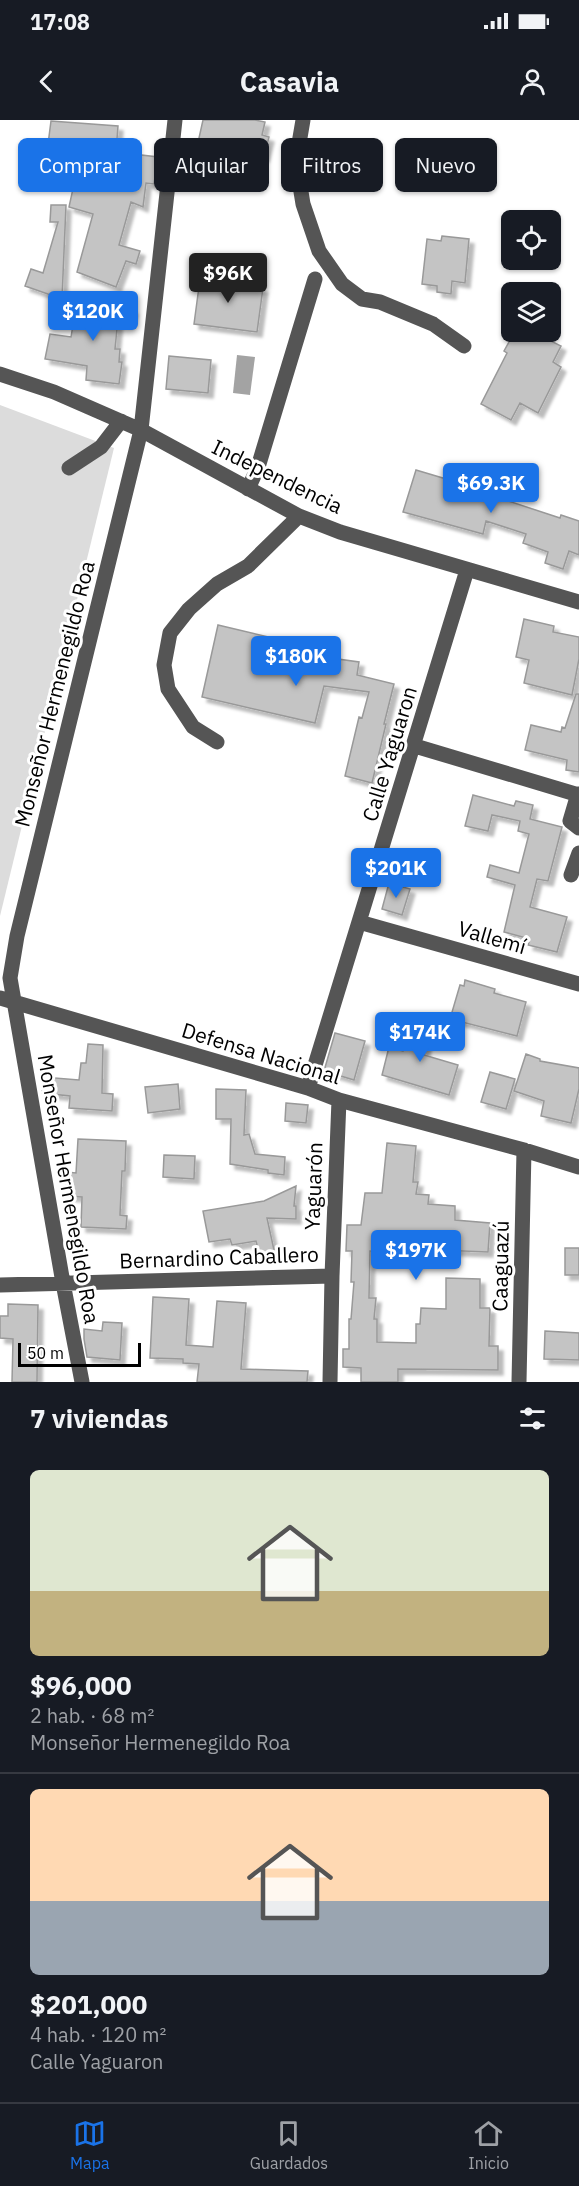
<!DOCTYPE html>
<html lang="es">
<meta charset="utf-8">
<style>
:root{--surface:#171b24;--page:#20242c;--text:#f1f3f6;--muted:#9ea1a6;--line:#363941;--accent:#1a73e8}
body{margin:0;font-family:"IBM Plex Sans",sans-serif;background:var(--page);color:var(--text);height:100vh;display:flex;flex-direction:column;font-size:22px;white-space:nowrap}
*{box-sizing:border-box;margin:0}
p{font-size:20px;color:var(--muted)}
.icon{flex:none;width:33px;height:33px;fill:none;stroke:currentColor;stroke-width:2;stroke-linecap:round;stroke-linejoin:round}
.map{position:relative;height:1262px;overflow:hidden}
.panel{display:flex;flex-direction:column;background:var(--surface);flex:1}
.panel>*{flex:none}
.hud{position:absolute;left:18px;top:18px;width:543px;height:54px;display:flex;gap:12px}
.tools{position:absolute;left:501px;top:90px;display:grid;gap:12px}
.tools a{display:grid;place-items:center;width:60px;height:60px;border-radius:9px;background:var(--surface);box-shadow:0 2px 4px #0004;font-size:30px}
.scale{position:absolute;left:18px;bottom:15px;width:123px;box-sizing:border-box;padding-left:6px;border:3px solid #000;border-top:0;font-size:16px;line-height:21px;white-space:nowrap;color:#000;-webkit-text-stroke:4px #fff;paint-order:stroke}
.price{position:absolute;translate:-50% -51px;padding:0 14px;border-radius:6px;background:var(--accent);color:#fff;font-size:20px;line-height:39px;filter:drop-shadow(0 2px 3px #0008)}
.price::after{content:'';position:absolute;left:50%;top:36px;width:18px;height:14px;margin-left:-9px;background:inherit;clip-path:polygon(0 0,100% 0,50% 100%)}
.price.current{background:#222;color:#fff}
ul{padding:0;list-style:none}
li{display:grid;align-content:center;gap:12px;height:318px;padding:0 30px}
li+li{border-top:2px solid var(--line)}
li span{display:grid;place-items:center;height:186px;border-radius:9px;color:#555}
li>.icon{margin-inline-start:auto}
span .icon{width:108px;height:108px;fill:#fffc;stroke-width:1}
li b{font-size:26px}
h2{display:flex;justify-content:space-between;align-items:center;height:72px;padding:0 30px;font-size:26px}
.tag{padding:0 21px;border-radius:9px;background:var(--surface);box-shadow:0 2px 4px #0004;font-size:21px;line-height:54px}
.tag.current{background:var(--accent);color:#fff}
.status{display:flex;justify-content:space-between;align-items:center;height:42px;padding:0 30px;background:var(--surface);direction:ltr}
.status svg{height:16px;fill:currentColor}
header{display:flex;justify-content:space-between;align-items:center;height:78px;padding:0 30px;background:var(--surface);font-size:27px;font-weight:800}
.dock{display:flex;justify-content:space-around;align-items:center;height:84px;border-top:2px solid var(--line);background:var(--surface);font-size:16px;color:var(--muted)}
.dock a{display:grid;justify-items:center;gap:3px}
.dock .current{color:var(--accent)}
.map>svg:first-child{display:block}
</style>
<div class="status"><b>17:08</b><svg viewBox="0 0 49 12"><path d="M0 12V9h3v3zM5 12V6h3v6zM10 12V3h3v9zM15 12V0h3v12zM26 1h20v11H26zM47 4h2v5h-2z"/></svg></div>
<header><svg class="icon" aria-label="back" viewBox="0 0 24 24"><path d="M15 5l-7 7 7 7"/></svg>Casavia<svg class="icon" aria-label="person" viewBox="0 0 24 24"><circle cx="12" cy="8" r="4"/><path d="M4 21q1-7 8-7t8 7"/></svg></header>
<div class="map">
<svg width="579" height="1262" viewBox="0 0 579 1262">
<defs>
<filter id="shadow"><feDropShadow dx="5" dy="5" stdDeviation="1.5" flood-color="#0004"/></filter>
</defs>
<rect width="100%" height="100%" fill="#fff"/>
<path fill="#dcdcdc" d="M0 285 114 328 0 796Z"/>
<path fill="#a3a3a3" d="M237 235 255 237 250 275 233 273Z"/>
<path fill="#c4c4c4" stroke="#999" stroke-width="1.5" filter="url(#shadow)" d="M203 0H255L265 2 262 15 269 17 264 37 257 35 253 49 202 38 205 29 197 27Z
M51 1 118 6 116 32 158 37 154 64 146 63 143 87 131 82 119 125 140 131 136 144 126 141 116 167 77 152 93 94 69 87 76 55 67 54 69 34 47 32Z
M51 85H66L62 179 25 166 31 149 43 153 58 102H50Z
M442 116 469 119 465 163 452 161 451 174 437 172V166L422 164 427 119 441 121Z
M217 153 235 156 234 164 263 168 257 212 194 204 200 159 215 161Z
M102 179 133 190 128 203 118 199 115 229H120L119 242H122L119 264 86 260 87 246 45 239 50 214 71 217 76 187 98 191Z
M533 212 561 226 553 242 561 247 538 293 520 283 511 300 481 284 507 233 504 231 514 213 528 221Z
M169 236 211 240 208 273 166 269Z
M416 350 453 361 455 353 469 357 468 360 490 364 487 374 560 398 561 395 579 401V435L569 431 563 449 545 443 548 432 523 423 526 414 486 401 483 414 403 392Z
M524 499 554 506 553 512 579 517V539L572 575 524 563 529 540 516 537Z
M218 505 332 532 331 538 359 542 357 555 394 564 384 604H386L372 663 345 656 359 597 362 598 369 572 324 566 315 603 202 577Z
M576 574H579V652L566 650 567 640 525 630 531 605 561 612 562 607 565 608Z
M473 675 514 686 516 681 533 685 530 699 562 707 548 761 537 759 530 787 567 797 557 832 528 825 530 819 504 812 515 765 487 757 490 745 519 753 529 714 518 711 520 701 492 695 488 711 465 706Z
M389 763 410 769 402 795 382 789Z
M465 860 495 869 494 873 526 882 517 916 450 899 460 865 464 866Z
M412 901 431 906 424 935 458 945 449 975 382 955 389 927 403 931Z
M335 913 365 921 354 960 324 951Z
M88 924 103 925 102 973 113 974 112 991 69 988 70 976 42 973 43 957 79 960 81 943H86Z
M526 934 540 939V941L579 948V969L571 1003 541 996 544 981 514 971Z
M490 952 515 959 506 989 481 982Z
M178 964 180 989 148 993 145 967Z
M216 969 246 970 244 1015 249 1014 255 1034 285 1037 284 1055 268 1053V1050L230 1044 231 999H216Z
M286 983 308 985 306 1003 285 1001Z
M78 1019 126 1021 125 1051H122L120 1095 127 1096 126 1109 81 1107 82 1077 66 1076 67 1052 76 1053Z
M387 1023 416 1026 413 1062H418L416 1074 429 1075 428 1084 455 1086V1100L490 1103 488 1132 385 1128V1132L370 1131 369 1178H376L374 1199H377V1222L416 1223V1204H420L421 1188 446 1189V1158L480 1159V1188H490L489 1226H498V1250L398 1249V1262H361V1248L343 1247V1229H349V1199H351L354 1162H351L352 1131H346L347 1105H361L365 1073H382Z
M164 1035 195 1036 194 1059 163 1057Z
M296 1066 294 1086H296V1099L267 1098 274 1130 259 1133 256 1121 232 1125 230 1119 209 1122 203 1091 264 1081Z
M565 1128H579V1155H565Z
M153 1177 189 1179 186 1225 213 1227 217 1181 246 1183 241 1249 308 1251 307 1262H197L199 1244 183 1243V1239L150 1238Z
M8 1184 38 1185 37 1262H12L13 1219 0 1218V1196H8Z
M103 1202 122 1203 120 1240 87 1237 84 1219V1209L102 1211Z
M545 1211 579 1213V1240L544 1239Z"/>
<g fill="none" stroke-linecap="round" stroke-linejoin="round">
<path stroke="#555" stroke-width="15" d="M303 0 296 41 303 84 319 131 342 164 362 179 380 182 433 204 464 226
M0 254 54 272 141 310 299 396 340 412 579 482
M69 348 101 327 121 301
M248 369 258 347 315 159
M217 622 193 607 168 569 164 545 170 513 189 489 217 464 248 446 299 396
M415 626 579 675
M578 674 570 701 579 708
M571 755 579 733
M359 802 579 864
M0 878 308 968 339 980 524 1030 579 1047
M308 968 467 450
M0 1165 332 1156
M82 1262 63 1163 10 858 17 816 141 310 175 0
M330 1262 332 1156 339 980
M519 1262 524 1030"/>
</g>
<g text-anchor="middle" stroke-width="6" stroke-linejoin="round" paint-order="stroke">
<g font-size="21" fill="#000" stroke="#fff">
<text transform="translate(277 357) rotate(26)" y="7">Independencia</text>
<text transform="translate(55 574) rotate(-76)" y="7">Monseñor Hermenegildo Roa</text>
<text transform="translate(390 634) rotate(-73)" y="7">Calle Yaguaron</text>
<text transform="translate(492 818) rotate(16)" y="7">Vallemí</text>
<text transform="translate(261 934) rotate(17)" y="7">Defensa Nacional</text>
<text transform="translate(314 1066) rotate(-88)" y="7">Yaguarón</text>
<text transform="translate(68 1069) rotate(80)" y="7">Monseñor Hermenegildo Roa</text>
<text transform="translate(219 1138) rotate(-2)" y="7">Bernardino Caballero</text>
<text transform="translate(501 1146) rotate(-89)" y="7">Caaguazú</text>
</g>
</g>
</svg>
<div class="tools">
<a><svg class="icon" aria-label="locate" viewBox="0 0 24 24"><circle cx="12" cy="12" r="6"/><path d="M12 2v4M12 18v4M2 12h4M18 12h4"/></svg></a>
<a><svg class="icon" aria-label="layers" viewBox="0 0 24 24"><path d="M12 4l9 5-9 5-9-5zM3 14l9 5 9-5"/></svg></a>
</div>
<div class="scale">50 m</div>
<b class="price current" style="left:228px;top:184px">$96K</b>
<b class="price" style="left:93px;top:222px">$120K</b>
<b class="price" style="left:491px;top:394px">$69.3K</b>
<b class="price" style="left:296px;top:567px">$180K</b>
<b class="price" style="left:396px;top:779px">$201K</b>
<b class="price" style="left:420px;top:943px">$174K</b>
<b class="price" style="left:416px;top:1161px">$197K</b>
<div class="hud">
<a class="tag current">Comprar</a>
<a class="tag">Alquilar</a>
<a class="tag">Filtros</a>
<a class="tag">Nuevo</a>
</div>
</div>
<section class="panel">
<h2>7 viviendas<svg class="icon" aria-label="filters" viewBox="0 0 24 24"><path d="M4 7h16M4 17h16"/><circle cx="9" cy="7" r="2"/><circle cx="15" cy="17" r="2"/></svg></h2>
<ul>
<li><span style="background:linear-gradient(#dfe7d0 65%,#c2b280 0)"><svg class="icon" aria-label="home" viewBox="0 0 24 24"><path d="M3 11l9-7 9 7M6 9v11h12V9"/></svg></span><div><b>$96,000</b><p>2 hab. · 68 m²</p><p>Monseñor Hermenegildo Roa</p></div></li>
<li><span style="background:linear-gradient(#ffd9b3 60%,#9aa5b1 0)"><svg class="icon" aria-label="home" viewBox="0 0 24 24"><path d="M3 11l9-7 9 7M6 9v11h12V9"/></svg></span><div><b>$201,000</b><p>4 hab. · 120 m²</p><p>Calle Yaguaron</p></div></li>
</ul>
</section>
<nav class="dock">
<a class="current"><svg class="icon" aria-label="map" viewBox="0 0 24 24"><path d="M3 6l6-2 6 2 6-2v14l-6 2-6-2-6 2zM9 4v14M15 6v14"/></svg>Mapa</a>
<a><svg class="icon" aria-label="saved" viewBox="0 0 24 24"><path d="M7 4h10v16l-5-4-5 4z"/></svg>Guardados</a>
<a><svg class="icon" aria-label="home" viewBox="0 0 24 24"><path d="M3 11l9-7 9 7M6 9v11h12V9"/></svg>Inicio</a>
</nav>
